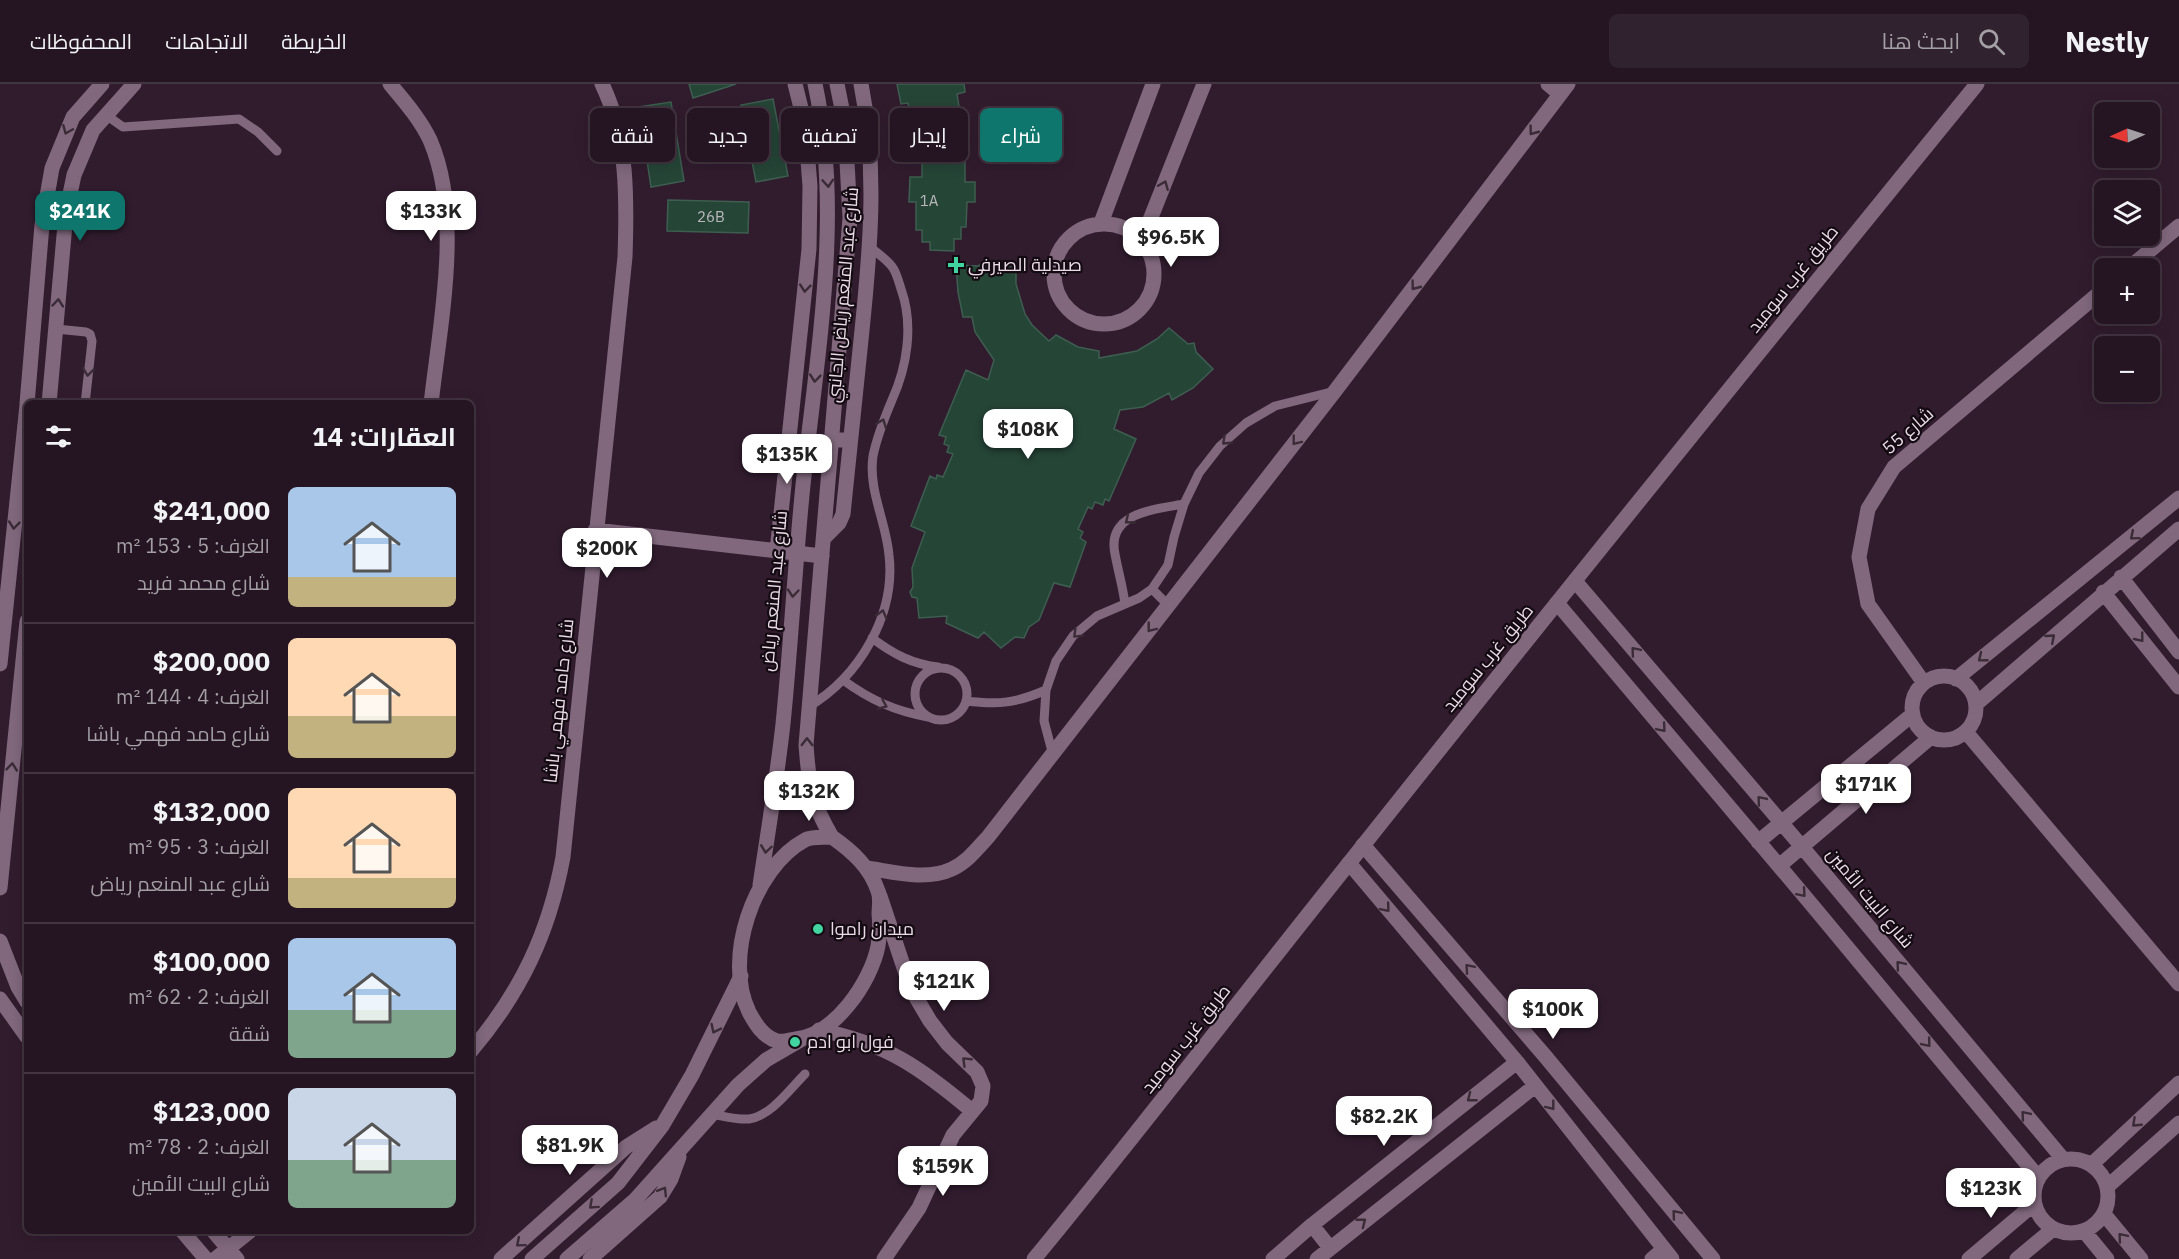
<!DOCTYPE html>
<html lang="ar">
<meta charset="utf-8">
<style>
:root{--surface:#251522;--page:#31222f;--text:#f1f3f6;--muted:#a39fa5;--line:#423440;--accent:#0f766e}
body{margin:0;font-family:"IBM Plex Sans",Cairo,sans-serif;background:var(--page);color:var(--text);direction:rtl;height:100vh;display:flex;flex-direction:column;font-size:22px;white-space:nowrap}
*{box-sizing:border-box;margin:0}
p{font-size:20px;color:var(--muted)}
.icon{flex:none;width:33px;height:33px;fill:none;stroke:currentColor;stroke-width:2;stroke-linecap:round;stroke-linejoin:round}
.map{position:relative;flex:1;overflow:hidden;direction:ltr}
.drawer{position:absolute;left:24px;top:316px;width:450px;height:834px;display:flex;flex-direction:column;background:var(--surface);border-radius:9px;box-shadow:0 3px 15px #0003,0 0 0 2px var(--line);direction:rtl}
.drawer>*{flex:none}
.banner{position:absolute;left:492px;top:24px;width:570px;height:54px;direction:rtl;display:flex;gap:12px}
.needle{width:39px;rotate:267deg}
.controls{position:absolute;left:2094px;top:18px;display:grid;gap:12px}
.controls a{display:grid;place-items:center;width:66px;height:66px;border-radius:9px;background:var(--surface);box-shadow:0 3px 15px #0003,0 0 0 2px var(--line);font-size:30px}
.price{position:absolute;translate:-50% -51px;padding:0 14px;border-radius:12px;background:#fff;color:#222;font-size:20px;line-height:39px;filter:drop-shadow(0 2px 3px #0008)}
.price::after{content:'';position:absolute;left:50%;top:36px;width:18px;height:14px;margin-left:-9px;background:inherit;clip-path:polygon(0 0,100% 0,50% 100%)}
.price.selected{background:var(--accent);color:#fff}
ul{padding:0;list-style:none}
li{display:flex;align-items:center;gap:18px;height:150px;padding:0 18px}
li+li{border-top:2px solid var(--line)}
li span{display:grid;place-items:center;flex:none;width:168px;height:120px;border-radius:9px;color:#555}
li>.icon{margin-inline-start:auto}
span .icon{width:72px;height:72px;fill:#fffc;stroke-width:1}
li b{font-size:26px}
h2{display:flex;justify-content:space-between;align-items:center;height:72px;padding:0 18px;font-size:26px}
.pill{padding:0 21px;border-radius:9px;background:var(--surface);box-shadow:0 3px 15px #0003,0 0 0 2px var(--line);font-size:21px;line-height:54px}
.pill.selected{background:var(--accent);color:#fff}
header{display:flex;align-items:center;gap:36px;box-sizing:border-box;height:84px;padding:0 30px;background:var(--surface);border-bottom:2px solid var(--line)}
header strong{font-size:28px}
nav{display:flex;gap:33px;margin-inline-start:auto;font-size:21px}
.search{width:420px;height:54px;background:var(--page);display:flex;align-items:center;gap:15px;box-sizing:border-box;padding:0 21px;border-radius:9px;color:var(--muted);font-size:22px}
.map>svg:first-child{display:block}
</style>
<header>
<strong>Nestly</strong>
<div class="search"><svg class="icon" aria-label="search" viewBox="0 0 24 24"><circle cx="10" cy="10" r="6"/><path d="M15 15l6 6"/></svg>ابحث هنا</div>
<nav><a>الخريطة</a><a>الاتجاهات</a><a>المحفوظات</a></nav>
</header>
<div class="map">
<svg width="2179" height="1175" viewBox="0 0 2179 1175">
<rect width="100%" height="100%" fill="#311c2e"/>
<path fill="#254537" stroke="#3d5e50" stroke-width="1.5" d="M689 0H736L693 14Z
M897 0H964L965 8 957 10 961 35 956 36 958 48 951 49 953 60 930 64 928 56 920 57 918 46 912 47 908 19 901 20Z
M773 15 788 92 756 98 741 21Z
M671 18 684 97 651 103 639 23Z
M922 77 965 78V98H975V118H967L966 143H961V155H954V167L930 166V158H922V146H916V118H909L910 93H922Z
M668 116 749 118 748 149 667 147Z
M985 178 990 179 993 183H1016V200L1025 230 1032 241 1049 257 1056 251 1078 263 1099 267V274L1137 267 1157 255 1169 244 1188 260 1194 259 1196 268 1213 285 1193 304 1172 316 1169 309 1143 323 1120 326 1114 345 1136 355 1109 417 1105 415 1103 421 1095 418 1092 425 1088 423 1078 445 1083 448 1080 454 1086 458 1070 503 1054 499 1039 536 1029 543 1024 554 1015 553 1001 564 984 548 978 554 946 539 947 532 919 534 917 514 912 513 910 508 913 503 912 484 925 448 911 442 930 392 936 395 937 391 943 393 953 370 947 368 949 362 944 360 946 353 939 351 966 286 988 296 994 276 975 248 972 233H963L958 208 956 181 978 182Z"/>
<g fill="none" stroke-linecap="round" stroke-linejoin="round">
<path stroke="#81687d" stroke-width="9" d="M106 31 123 43 239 35 258 48 277 67
M56 245 86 248 90 250 92 257 85 320
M1152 505 1169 522
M1125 520C1123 503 1118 487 1115 470 1106 428 1157 425 1184 420
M872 554C893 570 912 580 938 583
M915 610a26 26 0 1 1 52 0a26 26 0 1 1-52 0Z
M843 596C870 616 895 627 928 633
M966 617C999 621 1016 619 1046 606
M808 623C859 593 896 531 889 471 886 437 868 406 873 372 877 352 884 335 892 316 907 283 914 241 901 205 899 199 897 190 893 184 888 176 877 169 870 163
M1053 671 1044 637 1046 606 1056 577 1073 552 1097 532 1139 514 1152 505 1168 481 1174 453 1184 420 1199 389 1220 362 1246 339 1275 322 1335 307
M711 1030C723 1032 737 1036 749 1035 771 1032 790 1005 805 990"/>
<path stroke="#81687d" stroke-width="15" d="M390 0C405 18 420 35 430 56 463 132 440 239 431 320
M1548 0 1560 10
M1101 139 1153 0
M1054 190a50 50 0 1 1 100 0a50 50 0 1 1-100 0Z
M1142 156 1204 0
M2129 184 2179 142
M27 320 42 141 52 84 73 33 102 0
M49 320 66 129 74 91 93 46 134 0
M595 446 822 472
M824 454 839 439 843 430C849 372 855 314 861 256 870 170 878 85 861 0
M777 467 809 165 810 102 805 40 795 0
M2121 493 2179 568
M1575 497 1803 764 2063 1075
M2103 508 2179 603
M1557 519 1812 821 2038 1093
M0 580 27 321
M1912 624a32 32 0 1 1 64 0a32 32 0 1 1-64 0Z
M1956 595 2179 414
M1924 599 1868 520 1859 473 1868 425 1894 383 2104 205
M1976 620 2179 445
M1966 648 2179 900
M1758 758 1913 630
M1363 761 1545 972 1713 1175
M1349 779 1517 978 1672 1175
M1779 782 1931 653
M0 804 27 537
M880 812 906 890 917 915 930 937 947 959 977 988 983 1002 981 1017 953 1051 919 1124 884 1175
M0 857 18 903 27 918
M0 915 27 953
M819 946C886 959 921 984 972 1027
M471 967C521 908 549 849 563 773L625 173C627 115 628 54 602 0
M2034 1112a37 37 0 1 1 74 0a37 37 0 1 1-74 0Z
M2091 1081 2179 999
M2107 1103 2179 1039
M2104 1130 2141 1175
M1312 1141 1330 1164
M2084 1147 2107 1175
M183 1148 206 1175
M214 1148 237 1175
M215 1175 249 1148
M501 1175 626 1063 656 1044
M532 1175 618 1099 662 1042 692 991 741 892
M567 1175 635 1116 738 1001 766 976 802 955
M590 1175 660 1113 671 1095 679 1073
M1273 1175 1312 1141 1517 978
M1317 1175 1535 1002
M1652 1175 1664 1165
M1969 1175 2034 1120
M2017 1175 2053 1145"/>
<path stroke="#81687d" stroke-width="15" d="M831 356H850
M832 753C811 718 809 702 806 661L850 134 845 40 837 0
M832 753C852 767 870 783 878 807 881 814 879 823 879 830 880 840 880 851 878 862 871 898 834 952 795 955 790 956 781 958 777 957 763 953 755 939 749 928 723 875 753 784 805 756 812 752 824 754 832 753Z
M867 784C894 788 926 797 952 785 967 778 977 765 988 753L1335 307 1568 0
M760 801C768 748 777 694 783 640 791 560 795 480 803 401 817 269 843 130 815 0
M1034 1175C1142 1044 1244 910 1350 778 1557 517 1767 258 1977 0"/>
</g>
<defs><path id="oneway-chevron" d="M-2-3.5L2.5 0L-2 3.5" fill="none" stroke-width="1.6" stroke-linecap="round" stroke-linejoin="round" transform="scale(1.5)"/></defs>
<g stroke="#3a2b37">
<use href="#oneway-chevron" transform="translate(67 46) rotate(113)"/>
<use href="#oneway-chevron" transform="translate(1533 47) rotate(127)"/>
<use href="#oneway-chevron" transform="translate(828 99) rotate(86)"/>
<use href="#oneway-chevron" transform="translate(1164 101) rotate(-68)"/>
<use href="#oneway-chevron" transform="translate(1415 202) rotate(127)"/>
<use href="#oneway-chevron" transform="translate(805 204) rotate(96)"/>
<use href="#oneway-chevron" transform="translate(58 219) rotate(-85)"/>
<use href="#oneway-chevron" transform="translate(88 288) rotate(97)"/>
<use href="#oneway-chevron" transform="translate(815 294) rotate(96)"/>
<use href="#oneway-chevron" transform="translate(882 339) rotate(-69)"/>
<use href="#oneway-chevron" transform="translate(1226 357) rotate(137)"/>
<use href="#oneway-chevron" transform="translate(1296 357) rotate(128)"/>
<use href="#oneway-chevron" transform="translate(1129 436) rotate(141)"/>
<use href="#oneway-chevron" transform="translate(14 441) rotate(96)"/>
<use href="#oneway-chevron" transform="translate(2134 452) rotate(140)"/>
<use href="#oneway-chevron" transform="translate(793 509) rotate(95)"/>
<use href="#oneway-chevron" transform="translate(882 530) rotate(-75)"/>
<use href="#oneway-chevron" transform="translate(1151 544) rotate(128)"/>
<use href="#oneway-chevron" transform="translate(1077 550) rotate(135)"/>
<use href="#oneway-chevron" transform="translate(2051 554) rotate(-41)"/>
<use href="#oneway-chevron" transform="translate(2140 554) rotate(51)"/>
<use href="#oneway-chevron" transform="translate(1635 567) rotate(-130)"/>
<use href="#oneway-chevron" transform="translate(1982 574) rotate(141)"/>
<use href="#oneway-chevron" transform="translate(883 621) rotate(23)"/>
<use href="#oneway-chevron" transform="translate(1662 644) rotate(50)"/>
<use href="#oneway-chevron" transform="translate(807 658) rotate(-90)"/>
<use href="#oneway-chevron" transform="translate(12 683) rotate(-84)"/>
<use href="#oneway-chevron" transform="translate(1761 716) rotate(-130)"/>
<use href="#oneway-chevron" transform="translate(766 765) rotate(98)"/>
<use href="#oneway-chevron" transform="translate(1802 809) rotate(49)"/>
<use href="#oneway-chevron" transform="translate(1386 824) rotate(50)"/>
<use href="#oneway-chevron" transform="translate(1900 881) rotate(-130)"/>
<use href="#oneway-chevron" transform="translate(1469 884) rotate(-131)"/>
<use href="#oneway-chevron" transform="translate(715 945) rotate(116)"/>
<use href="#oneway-chevron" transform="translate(1927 959) rotate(50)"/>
<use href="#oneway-chevron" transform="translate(966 977) rotate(-136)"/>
<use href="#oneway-chevron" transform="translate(1471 1014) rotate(142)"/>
<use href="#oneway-chevron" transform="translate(1551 1022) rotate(52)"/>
<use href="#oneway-chevron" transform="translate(2025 1031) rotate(-130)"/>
<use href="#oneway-chevron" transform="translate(2136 1039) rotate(137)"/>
<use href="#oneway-chevron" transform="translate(663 1107) rotate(-58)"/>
<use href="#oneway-chevron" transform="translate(593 1121) rotate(138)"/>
<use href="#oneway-chevron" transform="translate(1676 1130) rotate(-130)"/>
<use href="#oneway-chevron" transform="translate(1362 1138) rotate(-38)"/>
<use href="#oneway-chevron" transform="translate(2122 1153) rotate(-130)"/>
<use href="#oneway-chevron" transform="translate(520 1159) rotate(140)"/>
</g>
<g fill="#42d4a0" stroke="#130a12" stroke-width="2">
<path d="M953 172h6v6h6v6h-6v6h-6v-6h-6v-6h6z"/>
<circle cx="818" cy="845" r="6"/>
<circle cx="795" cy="958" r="6"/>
</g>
<g text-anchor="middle" stroke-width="4.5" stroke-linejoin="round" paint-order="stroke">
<g font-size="15" fill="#b9b6bb">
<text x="929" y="122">1A</text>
<text x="711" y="138">26B</text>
</g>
<g font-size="18" fill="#eadbe7" stroke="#130a12" text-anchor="start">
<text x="968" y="187">صيدلية الصيرفي</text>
<text x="830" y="851">ميدان راموا</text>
<text x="807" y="964">فول ابو ادم</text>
</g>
<g font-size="18" fill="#eadbe7" stroke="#130a12">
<text transform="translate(1793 195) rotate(-51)" y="6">طريق غرب سوميد</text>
<text transform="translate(843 211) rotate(-85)" y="6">شارع عبد المنعم رياض الجانبي</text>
<text transform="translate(1908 347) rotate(-41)" y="6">شارع 55</text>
<text transform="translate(774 507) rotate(-85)" y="6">شارع عبد المنعم رياض</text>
<text transform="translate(1488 574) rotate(-51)" y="6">طريق غرب سوميد</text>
<text transform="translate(559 617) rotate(-84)" y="6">شارع حامد فهمي باشا</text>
<text transform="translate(1870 814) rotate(50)" y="6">شارع البيت الأمين</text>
<text transform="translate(1186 955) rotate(-52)" y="6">طريق غرب سوميد</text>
</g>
</g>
</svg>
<div class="controls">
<a><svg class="needle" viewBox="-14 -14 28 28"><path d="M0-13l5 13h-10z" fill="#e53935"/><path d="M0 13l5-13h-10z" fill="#a39fa5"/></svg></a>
<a><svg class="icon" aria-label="layers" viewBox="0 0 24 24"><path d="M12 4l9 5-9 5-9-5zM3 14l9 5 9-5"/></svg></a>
<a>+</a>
<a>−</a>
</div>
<b class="price selected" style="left:80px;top:158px">$241K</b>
<b class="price" style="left:431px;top:158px">$133K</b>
<b class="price" style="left:1171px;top:184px">$96.5K</b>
<b class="price" style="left:1028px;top:376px">$108K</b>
<b class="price" style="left:787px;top:401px">$135K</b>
<b class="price" style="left:607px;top:495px">$200K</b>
<b class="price" style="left:1866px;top:731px">$171K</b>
<b class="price" style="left:809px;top:738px">$132K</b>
<b class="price" style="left:944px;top:928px">$121K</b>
<b class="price" style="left:1553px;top:956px">$100K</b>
<b class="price" style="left:1384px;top:1063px">$82.2K</b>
<b class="price" style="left:570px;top:1092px">$81.9K</b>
<b class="price" style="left:943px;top:1113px">$159K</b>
<b class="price" style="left:1991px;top:1135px">$123K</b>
<div class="banner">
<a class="pill selected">شراء</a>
<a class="pill">إيجار</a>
<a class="pill">تصفية</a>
<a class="pill">جديد</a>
<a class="pill">شقة</a>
</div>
<section class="drawer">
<h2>العقارات: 14<svg class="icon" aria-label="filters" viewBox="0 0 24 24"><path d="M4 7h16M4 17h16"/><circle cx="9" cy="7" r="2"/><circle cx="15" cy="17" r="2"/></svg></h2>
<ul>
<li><span style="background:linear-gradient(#a9c7e8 75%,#c2b280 0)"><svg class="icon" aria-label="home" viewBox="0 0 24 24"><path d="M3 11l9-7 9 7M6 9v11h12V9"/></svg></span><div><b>$241,000</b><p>الغرف: 5 · 153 m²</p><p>شارع محمد فريد</p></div></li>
<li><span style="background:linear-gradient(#ffd9b3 65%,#c2b280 0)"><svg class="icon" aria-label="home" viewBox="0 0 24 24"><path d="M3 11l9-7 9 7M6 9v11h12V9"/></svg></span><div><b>$200,000</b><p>الغرف: 4 · 144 m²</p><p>شارع حامد فهمي باشا</p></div></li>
<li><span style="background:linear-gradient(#ffd9b3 75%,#c2b280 0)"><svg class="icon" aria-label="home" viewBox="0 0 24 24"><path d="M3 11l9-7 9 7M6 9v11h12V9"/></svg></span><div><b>$132,000</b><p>الغرف: 3 · 95 m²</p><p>شارع عبد المنعم رياض</p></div></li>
<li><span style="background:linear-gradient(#a9c7e8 60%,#7fa58c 0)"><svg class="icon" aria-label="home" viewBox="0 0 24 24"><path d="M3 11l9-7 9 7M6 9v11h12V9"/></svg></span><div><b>$100,000</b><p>الغرف: 2 · 62 m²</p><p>شقة</p></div></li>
<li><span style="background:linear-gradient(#c9d6e8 60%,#7fa58c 0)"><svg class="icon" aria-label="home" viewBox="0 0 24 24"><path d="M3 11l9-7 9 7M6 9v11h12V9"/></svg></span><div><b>$123,000</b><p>الغرف: 2 · 78 m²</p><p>شارع البيت الأمين</p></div></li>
</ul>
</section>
</div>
